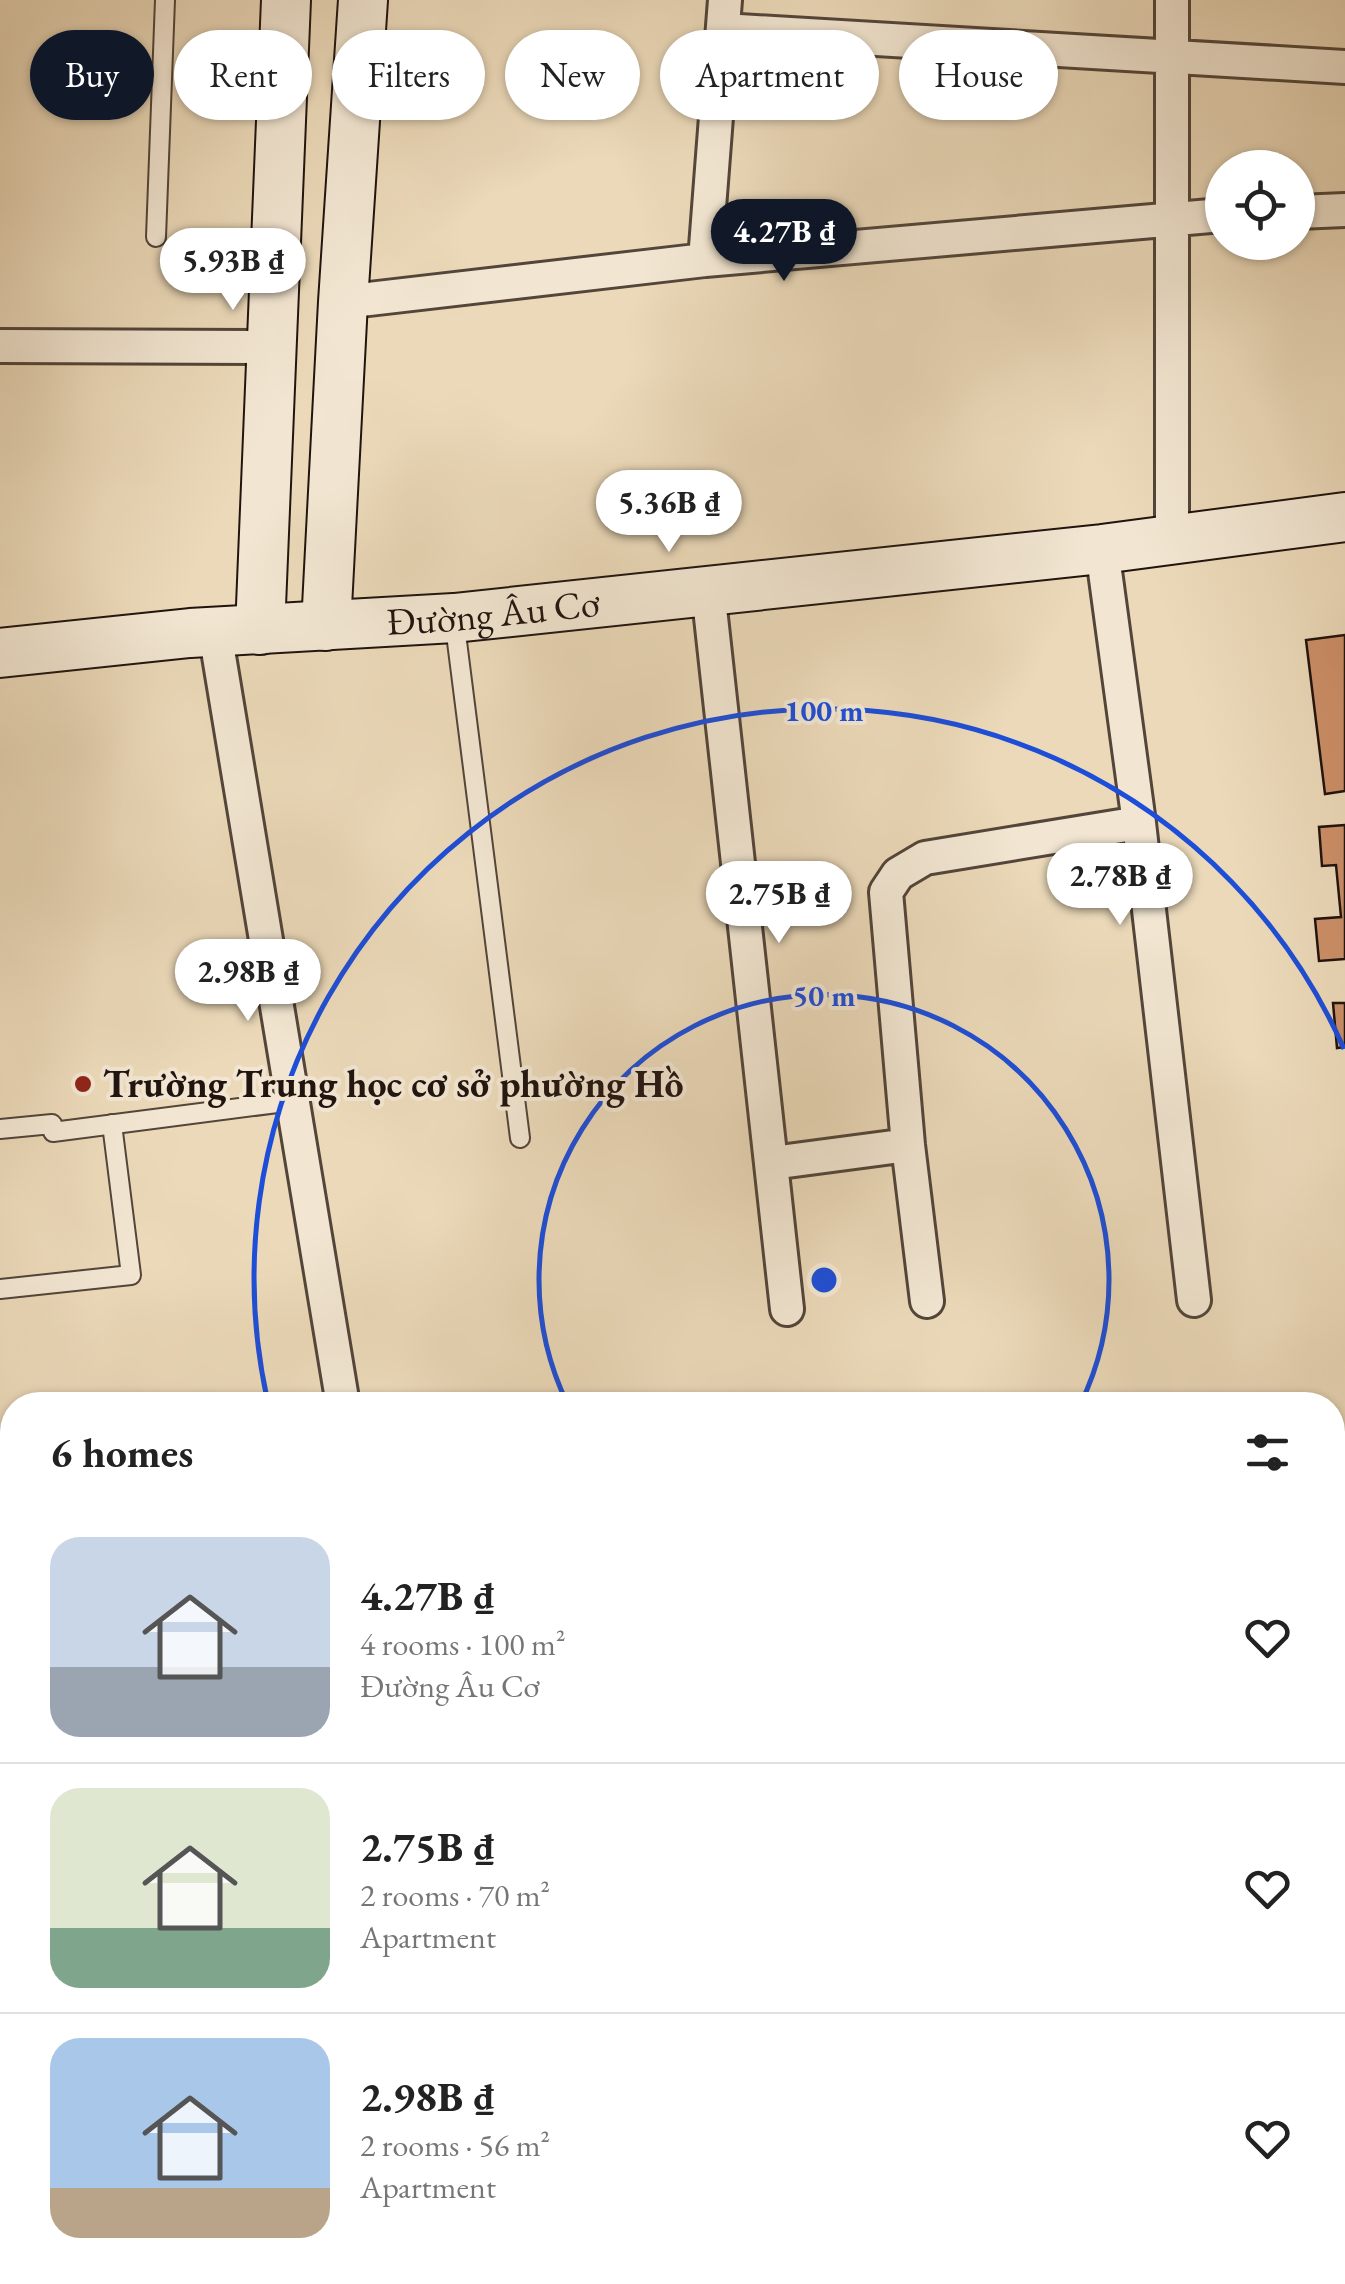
<!DOCTYPE html>
<meta charset="utf-8">
<style>
:root{--surface:#fff;--page:#f6f6f6;--text:#222;--muted:#767676;--line:#e0e0e0;--accent:#111827}
body{margin:0;font-family:"EB Garamond",serif;background:var(--page);color:var(--text);height:100vh;display:flex;flex-direction:column;font-size:38px;white-space:nowrap}
*{box-sizing:border-box;margin:0}
p{font-size:32px;color:var(--muted)}
.icon{flex:none;width:55px;height:55px;fill:none;stroke:currentColor;stroke-width:2;stroke-linecap:round;stroke-linejoin:round}
.map{position:relative;flex:1;overflow:hidden}
.panel{position:absolute;left:0px;top:1392px;width:1345px;height:892px;display:flex;flex-direction:column;background:var(--surface);border-radius:40px 40px 0 0;box-shadow:0 2px 8px #0004}
.panel>*{flex:none}
.guide{position:absolute;left:30px;top:30px;width:1285px;height:90px;display:flex;gap:20px}
.buttons{position:absolute;left:1205px;top:150px;display:grid;gap:20px}
.buttons a{display:grid;place-items:center;width:110px;height:110px;border-radius:50%;background:var(--surface);box-shadow:0 2px 8px #0004;font-size:50px}
.price{position:absolute;translate:-50% -85px;padding:0 22px;border-radius:35px;background:#fff;color:#222;font-size:32px;line-height:65px;filter:drop-shadow(0 2px 5px #0008)}
.price::after{content:'';position:absolute;left:50%;top:60px;width:30px;height:22px;margin-left:-15px;background:inherit;clip-path:polygon(0 0,100% 0,50% 100%)}
.price.selected{background:var(--accent);color:#fff}
ul{padding:0;list-style:none}
li{display:flex;align-items:center;gap:30px;height:250px;padding:0 50px}
li+li{border-top:2px solid var(--line)}
li span{display:grid;place-items:center;flex:none;width:280px;height:200px;border-radius:30px;color:#555}
li>.icon{margin-inline-start:auto}
span .icon{width:120px;height:120px;fill:#fffc;stroke-width:1}
li b{font-size:42px}
h2{display:flex;justify-content:space-between;align-items:center;height:120px;padding:0 50px;font-size:42px}
.chip{padding:0 35px;border-radius:45px;background:var(--surface);box-shadow:0 2px 8px #0004;font-size:35px;line-height:90px}
.chip.selected{background:var(--accent);color:#fff}
.map>svg:first-child{display:block}
</style>
<div class="map">
<svg width="1345" height="2284" viewBox="0 0 1345 2284">
<rect width="100%" height="100%" fill="#ebd9b9"/>
<filter id="stains"><feTurbulence type="fractalNoise" baseFrequency=".002" numOctaves="4"/><feColorMatrix values="0 0 0 0 .2 0 0 0 0 .09 0 0 0 0 .02 0 0 0 .5 -.17"/></filter>
<radialGradient id="worn" r=".72"><stop offset=".6" stop-color="#630" stop-opacity="0"/><stop offset="1" stop-color="#630" stop-opacity=".3"/></radialGradient>
<path fill="#b2c093" stroke="#696a51" stroke-width="2.5" d="M12 1583V2272H444L446 2284H0V1584Z"/>
<path fill="#99bbab" stroke="#69786d" stroke-width="2.5" d="M0 1844 12 1851V2044H0Z"/>
<path fill="#cd9069" stroke="#20140f" stroke-width="2.5" d="M1345 635V791L1325 794 1306 640Z
M1345 825V959L1319 961 1315 919 1341 917 1336 865 1322 866 1319 827Z
M1333 1003H1345V1047L1337 1048Z"/>
<g fill="none" stroke-linecap="round" stroke-linejoin="round">
<g stroke="#53453a" stroke-width="22">
<path id="service" d="M156 237 165 0
M454 618 520 1138
M0 1129 52 1124 53 1132 293 1101
M0 1289 131 1275 112 1124"/>
</g>
<g stroke="#53453a" stroke-width="38">
<path id="minor" d="M723 30 1345 67
M1298 212 1345 210
M705 260 725 0
M343 302 705 260 1222 215
M0 346 270 347
M1172 539V0
M1102 549 1139 823 1194 1300
M708 590 787 1309
M215 632 343 1405
M772 1163 908 1145
M927 1301 908 1145 886 892 898 874 925 858 1139 823
M0 1566 12 1564
M469 2272 471 2284"/>
</g>
<g stroke="#20140f" stroke-width="52">
<g id="secondary">
<path d="M326 626 343 302 363 0"/>
<path d="M260 630 286 0"/>
<path id="s1" d="M0 653 190 633 454 618 1102 549 1345 517"/>
</g>
</g>
<path stroke="#20140f" stroke-width="6" stroke-dasharray="8 5" stroke-linecap="butt" d="M0 1636 5 1652
M0 1654 12 1652
M0 1694 12 1697
M0 1737 12 1738
M0 1783 12 1784
M0 2113 12 2115
M0 2212 12 2209
M162 2284 163 2272"/>
<use href="#service" stroke="#f2e6d2" stroke-width="18"/>
<use href="#minor" stroke="#f2e6d2" stroke-width="32"/>
<use href="#secondary" stroke="#f2e6d2" stroke-width="48"/>
</g>
<g fill="none" stroke="#1d4ed8" stroke-width="5">
<path d="M568 1405A285 285 0 1 1 1080 1405"/>
<path d="M268 1403A569 569 0 0 1 1344 1049"/>
</g>
<circle fill="#8f2418" stroke="#f2e6d2" stroke-width="4" cx="83" cy="1084" r="10"/>
<g text-anchor="middle" stroke-width="8" stroke-linejoin="round" paint-order="stroke">
<g font-size="38" fill="#20140f" stroke="#f2e6d2">
<text dy="13" stroke="none"><textPath href="#s1" startOffset="495">Đường Âu Cơ</textPath></text>
</g>
<g font-size="38" font-weight="bold" fill="#20140f" stroke="#f2e6d2" text-anchor="start">
<text x="103" y="1097">Trường Trung học cơ sở phường Hồ</text>
</g>
</g>
<circle cx="824" cy="1280" r="15" fill="#1d4ed8" stroke="#f2e6d2" stroke-width="5"/>
<g font-size="30" text-anchor="middle" font-weight="bold" fill="#1d4ed8" stroke="#f2e6d2" stroke-width="8" stroke-linejoin="round" paint-order="stroke">
<text x="824" y="721">100 m</text>
<text x="824" y="1006">50 m</text>
</g>
<rect width="100%" height="100%" filter="url(#stains)"/>
<rect width="100%" height="100%" fill="url(#worn)"/>
</svg>
<div class="buttons">
<a><svg class="icon" aria-label="locate" viewBox="0 0 24 24"><circle cx="12" cy="12" r="6"/><path d="M12 2v4M12 18v4M2 12h4M18 12h4"/></svg></a>
</div>
<b class="price selected" style="left:784px;top:284px">4.27B ₫</b>
<b class="price" style="left:233px;top:313px">5.93B ₫</b>
<b class="price" style="left:669px;top:555px">5.36B ₫</b>
<b class="price" style="left:1120px;top:928px">2.78B ₫</b>
<b class="price" style="left:779px;top:946px">2.75B ₫</b>
<b class="price" style="left:248px;top:1024px">2.98B ₫</b>
<div class="guide">
<a class="chip selected">Buy</a>
<a class="chip">Rent</a>
<a class="chip">Filters</a>
<a class="chip">New</a>
<a class="chip">Apartment</a>
<a class="chip">House</a>
</div>
<section class="panel">
<h2>6 homes<svg class="icon" aria-label="filters" viewBox="0 0 24 24"><path d="M4 7h16M4 17h16"/><circle cx="9" cy="7" r="2"/><circle cx="15" cy="17" r="2"/></svg></h2>
<ul>
<li><span style="background:linear-gradient(#c9d6e8 65%,#9aa5b1 0)"><svg class="icon" aria-label="home" viewBox="0 0 24 24"><path d="M3 11l9-7 9 7M6 9v11h12V9"/></svg></span><div><b>4.27B ₫</b><p>4 rooms · 100 m²</p><p>Đường Âu Cơ</p></div><svg class="icon" aria-label="heart" viewBox="0 0 24 24"><path d="M12 20l-8-8c-3-5 5-10 8-4 3-6 11-1 8 4z"/></svg></li>
<li><span style="background:linear-gradient(#dfe7d0 70%,#7fa58c 0)"><svg class="icon" aria-label="home" viewBox="0 0 24 24"><path d="M3 11l9-7 9 7M6 9v11h12V9"/></svg></span><div><b>2.75B ₫</b><p>2 rooms · 70 m²</p><p>Apartment</p></div><svg class="icon" aria-label="heart" viewBox="0 0 24 24"><path d="M12 20l-8-8c-3-5 5-10 8-4 3-6 11-1 8 4z"/></svg></li>
<li><span style="background:linear-gradient(#a9c7e8 75%,#b9a48a 0)"><svg class="icon" aria-label="home" viewBox="0 0 24 24"><path d="M3 11l9-7 9 7M6 9v11h12V9"/></svg></span><div><b>2.98B ₫</b><p>2 rooms · 56 m²</p><p>Apartment</p></div><svg class="icon" aria-label="heart" viewBox="0 0 24 24"><path d="M12 20l-8-8c-3-5 5-10 8-4 3-6 11-1 8 4z"/></svg></li>
</ul>
</section>
</div>
